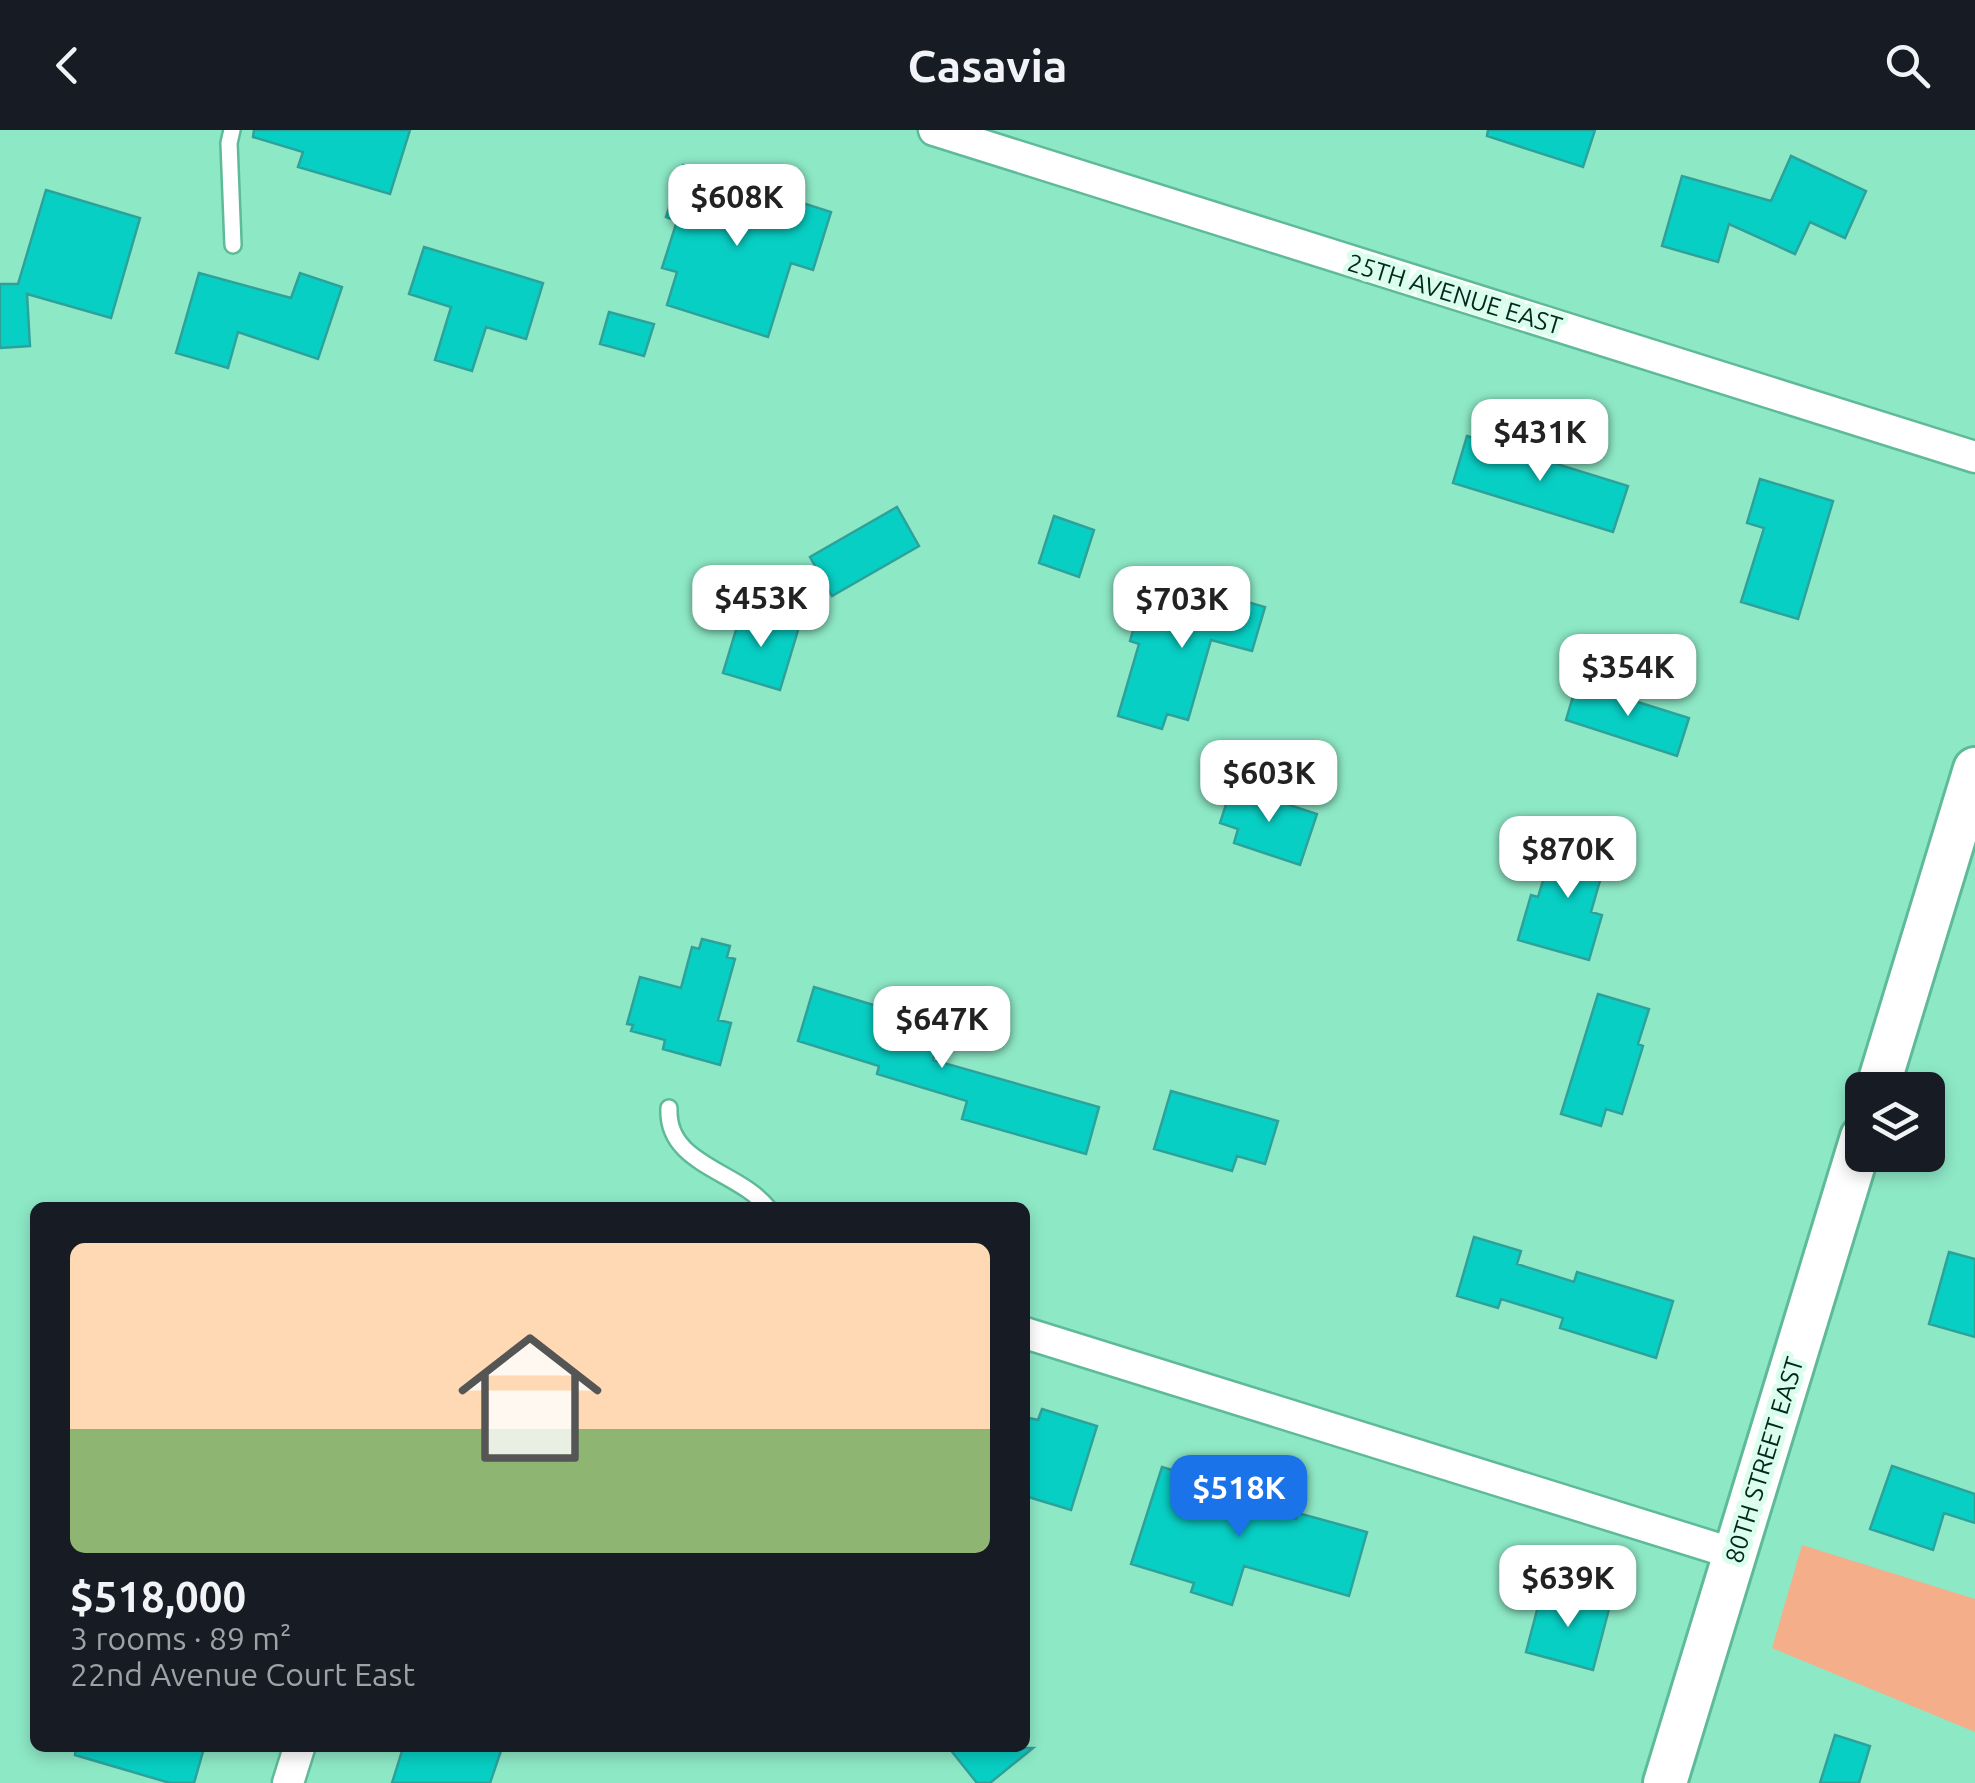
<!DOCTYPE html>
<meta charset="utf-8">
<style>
:root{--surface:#171b24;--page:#242831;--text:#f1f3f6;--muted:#9ea1a6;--line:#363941;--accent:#1a73e8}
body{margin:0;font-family:Ubuntu,sans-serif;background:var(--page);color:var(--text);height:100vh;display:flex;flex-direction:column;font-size:38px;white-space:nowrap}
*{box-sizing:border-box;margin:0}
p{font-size:32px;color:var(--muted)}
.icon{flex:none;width:55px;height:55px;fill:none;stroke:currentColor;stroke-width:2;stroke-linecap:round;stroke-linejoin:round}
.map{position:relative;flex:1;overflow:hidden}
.side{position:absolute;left:30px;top:1072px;width:1000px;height:550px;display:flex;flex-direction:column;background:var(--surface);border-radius:15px;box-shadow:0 5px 15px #0003}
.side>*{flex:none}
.fabs{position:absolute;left:1845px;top:942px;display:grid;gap:20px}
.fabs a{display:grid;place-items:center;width:100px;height:100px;border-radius:15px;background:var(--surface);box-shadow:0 5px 15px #0003;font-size:50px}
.price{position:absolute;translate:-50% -85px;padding:0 22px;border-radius:20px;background:#fff;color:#222;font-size:32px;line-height:65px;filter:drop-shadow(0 2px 5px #0008)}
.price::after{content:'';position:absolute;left:50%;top:60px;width:30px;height:22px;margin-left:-15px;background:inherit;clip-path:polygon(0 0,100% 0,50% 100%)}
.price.current{background:var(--accent);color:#fff}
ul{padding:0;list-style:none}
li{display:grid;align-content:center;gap:20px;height:530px;padding:0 40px}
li+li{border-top:2px solid var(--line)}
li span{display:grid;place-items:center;height:310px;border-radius:15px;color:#555}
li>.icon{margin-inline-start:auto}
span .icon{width:180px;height:180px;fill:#fffc;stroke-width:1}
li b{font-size:42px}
header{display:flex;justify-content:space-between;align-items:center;height:130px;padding:0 40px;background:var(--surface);font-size:45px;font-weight:700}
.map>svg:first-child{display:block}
</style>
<header><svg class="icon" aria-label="back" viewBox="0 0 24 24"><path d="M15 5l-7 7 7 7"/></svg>Casavia<svg class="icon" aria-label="search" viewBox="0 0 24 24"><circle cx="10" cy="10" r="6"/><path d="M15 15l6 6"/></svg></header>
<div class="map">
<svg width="1975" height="1653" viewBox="0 0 1975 1653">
<rect width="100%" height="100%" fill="#8de8c6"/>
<path fill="#f4ae8a" d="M1802 1415 1975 1469V1602L1772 1518Z"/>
<path fill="#08cfc4" stroke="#2ea29a" stroke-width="2.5" d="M254 0H410L390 64 298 37 303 22 253 7Z
M1488 0H1595L1583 37 1487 6Z
M1791 26 1866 61 1845 108 1810 92 1795 124 1729 94 1718 132 1662 116 1682 46 1771 71Z
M683 35 831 82 813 140 791 133 768 207 667 175 677 142 662 138 677 91 666 87Z
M46 60 140 88 111 188 27 164 30 216 0 218V154H18Z
M424 117 543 153 526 209 486 197 472 241 435 230 451 177 409 164Z
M199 143 291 168 300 143 342 157 318 229 238 202 228 238 176 223Z
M609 182 654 194 644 226 600 214Z
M1467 306 1628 356 1613 402 1453 353Z
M1760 349 1833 371 1798 489 1741 472 1764 398 1747 393Z
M897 377 919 416 832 466 810 427Z
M1054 386 1094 400 1079 447 1039 433Z
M1185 454 1265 477 1252 521 1211 510 1188 590 1167 584 1162 599 1118 586 1139 514 1130 511 1142 468 1178 478Z
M742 480 799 497 780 560 723 543Z
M1577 553 1689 588 1677 626 1566 590Z
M1232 656 1317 684 1300 735 1234 713 1238 699 1220 693Z
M1568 704 1610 716 1591 782 1602 785 1589 830 1518 810 1531 765 1538 767 1549 731 1560 734Z
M702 809 730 816 727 827 735 829 718 890 731 893 720 935 663 919 665 910 631 901 633 895 627 894 640 847 681 858 692 817 699 819Z
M814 857 943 896 933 930 1099 977 1086 1024 962 989 967 971 877 944 879 936 798 911Z
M1598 864 1649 879 1638 914 1643 916 1622 984 1606 979 1601 996 1561 984Z
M1171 961 1278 991 1265 1034 1237 1026 1232 1041 1154 1019Z
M1474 1107 1521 1121 1517 1134 1574 1152 1577 1142 1673 1171 1656 1228 1560 1198 1563 1188 1501 1169 1498 1178 1457 1166Z
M1949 1122 1975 1129V1207L1929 1194Z
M1042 1279 1097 1296 1071 1380 1025 1366V1287L1038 1290Z
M1892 1336 1975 1364V1393L1944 1383 1933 1420 1870 1399Z
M1162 1337 1245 1362 1242 1372 1296 1389 1298 1383 1367 1402 1349 1466 1244 1436 1232 1475 1191 1462 1194 1453 1131 1434Z
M1542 1461 1609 1479 1593 1540 1526 1522Z
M1835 1605 1870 1616 1859 1653H1820Z
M76 1618H204L194 1653H170L75 1625Z
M403 1618H502L490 1653H392Z
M949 1618H1033L990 1653H977Z"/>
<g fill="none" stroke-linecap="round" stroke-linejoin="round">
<g stroke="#5eba99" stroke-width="20">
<path id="lane" d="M232 0 229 13 233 115
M669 978C666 1035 738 1040 768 1078"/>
</g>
<g stroke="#5eba99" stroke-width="35">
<path id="street" d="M934 0 1975 327
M1025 1203 1735 1424
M288 1653 299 1618"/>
</g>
<g stroke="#5eba99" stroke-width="48">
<path id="secondary" d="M1877 960 1975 639
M1665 1653 1862 1007"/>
</g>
<use href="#lane" stroke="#fff" stroke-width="15"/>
<use href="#street" stroke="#fff" stroke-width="30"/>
<use href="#secondary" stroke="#fff" stroke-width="42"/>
</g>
<g text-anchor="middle" stroke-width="10" stroke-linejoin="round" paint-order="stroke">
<g font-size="25" fill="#00291d" stroke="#dbfdee">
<text transform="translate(1455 164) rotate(17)" y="9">25TH AVENUE EAST</text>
<text transform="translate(1764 1330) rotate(-73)" y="9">80TH STREET EAST</text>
</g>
</g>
</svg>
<div class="fabs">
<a><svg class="icon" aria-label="layers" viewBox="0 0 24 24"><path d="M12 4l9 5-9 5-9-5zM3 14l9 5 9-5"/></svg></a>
</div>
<b class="price" style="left:737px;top:119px">$608K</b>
<b class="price" style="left:1540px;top:354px">$431K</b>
<b class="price" style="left:761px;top:520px">$453K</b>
<b class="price" style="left:1182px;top:521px">$703K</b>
<b class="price" style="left:1628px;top:589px">$354K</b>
<b class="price" style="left:1269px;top:695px">$603K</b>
<b class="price" style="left:1568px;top:771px">$870K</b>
<b class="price" style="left:942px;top:941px">$647K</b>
<b class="price current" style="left:1239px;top:1410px">$518K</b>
<b class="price" style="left:1568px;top:1500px">$639K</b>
<section class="side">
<ul>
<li><span style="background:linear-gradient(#ffd9b3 60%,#8fb573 0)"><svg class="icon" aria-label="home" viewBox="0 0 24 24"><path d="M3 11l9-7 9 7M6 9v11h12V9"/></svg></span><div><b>$518,000</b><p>3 rooms · 89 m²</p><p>22nd Avenue Court East</p></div></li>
</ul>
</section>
</div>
